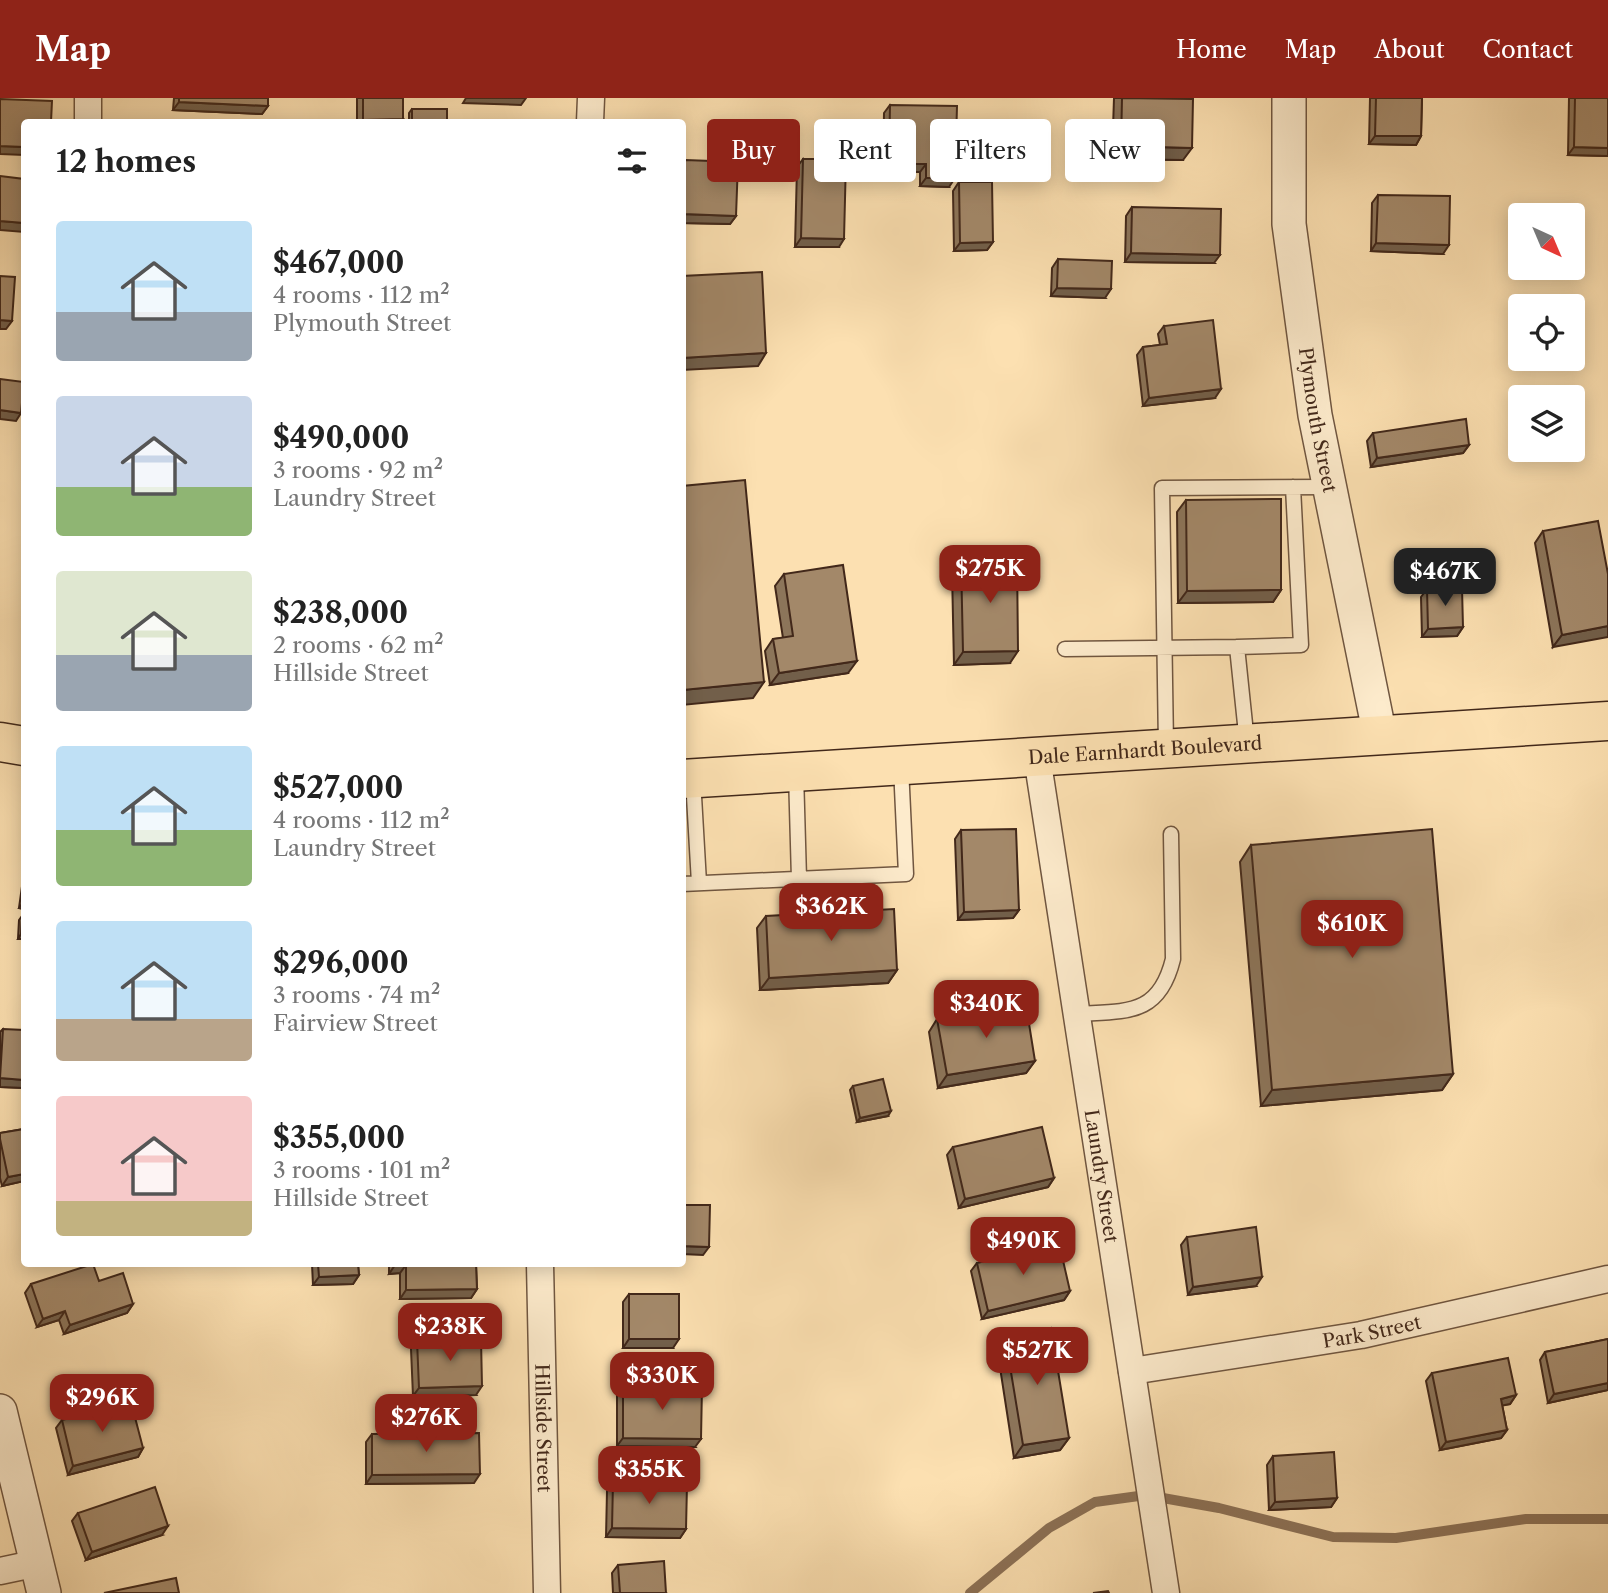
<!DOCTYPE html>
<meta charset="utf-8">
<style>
:root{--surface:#fff;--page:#f6f6f6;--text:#222;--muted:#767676;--accent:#8f2418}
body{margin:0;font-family:"Libre Caslon Text",serif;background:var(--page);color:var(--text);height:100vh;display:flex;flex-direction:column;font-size:26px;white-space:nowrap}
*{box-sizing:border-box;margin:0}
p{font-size:23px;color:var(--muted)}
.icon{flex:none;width:38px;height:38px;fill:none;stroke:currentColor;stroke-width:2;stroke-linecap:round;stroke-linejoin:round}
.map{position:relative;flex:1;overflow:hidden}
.side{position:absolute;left:21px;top:21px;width:665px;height:1148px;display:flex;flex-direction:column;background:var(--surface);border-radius:7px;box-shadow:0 4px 18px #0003}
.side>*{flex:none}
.top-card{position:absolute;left:707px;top:21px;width:665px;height:63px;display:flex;gap:14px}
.needle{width:46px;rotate:136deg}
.fabs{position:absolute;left:1508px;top:105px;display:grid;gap:14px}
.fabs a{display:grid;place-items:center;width:77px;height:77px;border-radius:7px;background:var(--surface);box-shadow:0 4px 18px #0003;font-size:35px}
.price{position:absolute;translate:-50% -60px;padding:0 16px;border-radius:14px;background:var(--accent);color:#fff;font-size:23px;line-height:46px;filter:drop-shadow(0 2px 4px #0008)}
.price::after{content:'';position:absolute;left:50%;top:42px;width:21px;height:16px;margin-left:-10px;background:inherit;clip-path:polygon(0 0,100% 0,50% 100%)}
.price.current{background:#222;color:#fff}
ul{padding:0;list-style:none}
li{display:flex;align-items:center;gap:21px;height:175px;padding:0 35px}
li span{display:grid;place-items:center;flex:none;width:196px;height:140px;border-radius:7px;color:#555}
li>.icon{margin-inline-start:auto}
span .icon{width:84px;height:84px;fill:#fffc;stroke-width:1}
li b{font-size:30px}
h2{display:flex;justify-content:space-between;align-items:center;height:84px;padding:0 35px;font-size:30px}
.tag{padding:0 24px;border-radius:7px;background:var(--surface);box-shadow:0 4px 18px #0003;font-size:24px;line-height:63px}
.tag.current{background:var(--accent);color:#fff}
header{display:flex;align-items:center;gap:42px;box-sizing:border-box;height:98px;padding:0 35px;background:var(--accent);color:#fff}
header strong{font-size:33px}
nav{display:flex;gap:38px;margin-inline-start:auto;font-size:24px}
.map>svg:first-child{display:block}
</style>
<header>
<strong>Map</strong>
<nav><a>Home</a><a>Map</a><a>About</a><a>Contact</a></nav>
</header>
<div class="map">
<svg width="1608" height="1495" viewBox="0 0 1608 1495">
<rect width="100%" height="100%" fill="#fce0b1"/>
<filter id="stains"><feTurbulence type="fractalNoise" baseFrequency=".00286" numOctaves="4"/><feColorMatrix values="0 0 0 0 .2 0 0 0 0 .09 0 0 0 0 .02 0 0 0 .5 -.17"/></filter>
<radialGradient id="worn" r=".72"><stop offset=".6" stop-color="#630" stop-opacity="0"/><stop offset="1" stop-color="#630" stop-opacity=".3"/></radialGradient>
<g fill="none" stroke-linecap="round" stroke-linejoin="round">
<path stroke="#8c7156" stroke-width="10" d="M970 1495 1049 1430 1095 1404 1146 1397 1219 1410 1333 1439 1396 1440 1526 1421H1608"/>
<g stroke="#705640" stroke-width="17">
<path id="service" d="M1065 551 1237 549
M1247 645 1237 549 1301 547 1293 389
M1166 648 1162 390 1329 389
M796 675 799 781
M693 681 699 785
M682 786 906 776 901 669
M1077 916C1127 913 1159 918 1173 861L1171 736"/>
</g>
<g stroke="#705640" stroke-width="29">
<g id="minor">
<path d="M88 24V0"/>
<path d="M590 24 591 0"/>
<path id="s1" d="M1037 659 1166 1495"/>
<path id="s2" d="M540 1166 547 1495"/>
<path id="s3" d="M1132 1273 1361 1237 1608 1181"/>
<path d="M0 1473 38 1465"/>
</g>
</g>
<g stroke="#705640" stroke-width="36">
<g id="tertiary">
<path id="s4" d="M1289 0V126L1315 317 1380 638"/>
<path d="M0 1313 44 1495"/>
</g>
</g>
<g stroke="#42281a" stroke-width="41">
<g id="primary">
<path d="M0 644 24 648"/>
<path id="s5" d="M682 681 1608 623"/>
</g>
</g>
<use href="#service" stroke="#fdebcc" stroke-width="14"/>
<use href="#minor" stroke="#fdebcc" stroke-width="26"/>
<use href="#tertiary" stroke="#fdebcc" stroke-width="33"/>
<use href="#primary" stroke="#fce0b1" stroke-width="38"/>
</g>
<path fill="#8c755a" stroke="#42281a" stroke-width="2" d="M174 0H268V8L262 16 173 12Z
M357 0H403L401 24H357Z
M1114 0H1165L1183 62 1112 61Z
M1370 0H1422L1421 38 1416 47 1369 46Z
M1569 0H1608V58L1568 57Z
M890 7 949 89 920 88V74H883L884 15Z
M412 11 447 24H409V15Z
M803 61 839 149H795L797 69Z
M685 62 736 118 730 126 682 125V65Z
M959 84 993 144 987 152 954 153 953 93Z
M1378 97 1443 156 1371 153 1372 105Z
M1132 109 1214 165 1125 164 1126 118Z
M1058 161 1105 200 1051 198 1052 170Z
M1164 228 1215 300 1143 308 1137 257 1143 249 1160 247 1158 236Z
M1373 335 1469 347 1463 355 1371 369 1367 343Z
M1186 402 1281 492 1273 504 1178 505 1177 414Z
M1543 433 1608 476 1553 549 1535 445Z
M961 461 1010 565 954 567 952 473Z
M784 476 848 575 770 587 765 553 773 541 783 540 775 488Z
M1427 491 1463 529 1457 538 1422 539 1421 499Z
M961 732 1019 812 1013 820 958 822 955 741Z
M1251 747 1453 976 1442 992 1261 1008 1240 764Z
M24 774V811L19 810Z
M22 818H24V841H18L19 822Z
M766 818 897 872 888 885 760 892 757 830Z
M937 921 1035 963 1026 975 938 990 929 934Z
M3 931 24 990 0 989V934Z
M853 988 888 1018 857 1024 850 992Z
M24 1031V1083L2 1088 0 1080V1035Z
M953 1049 1054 1080 1048 1089 959 1110 947 1057Z
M1187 1139 1256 1188 1188 1197 1181 1147Z
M977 1165 1070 1193 1064 1202 982 1221 971 1173Z
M312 1166H358L359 1177 353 1186 313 1187Z
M389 1166H476L477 1191 471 1200 400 1201V1175L389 1176Z
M99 1183 133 1206 127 1215 64 1236 59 1222 37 1229 25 1195 31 1186Z
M629 1196 673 1250H623V1204Z
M1005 1238 1069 1340 1060 1352 1014 1360 997 1250Z
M1608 1241V1292L1548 1305 1540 1262 1545 1254Z
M417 1242 476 1297 413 1298 411 1251Z
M1432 1275 1516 1297 1510 1306 1502 1307 1507 1332 1501 1340 1440 1352 1426 1283Z
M623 1288 695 1349 617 1348V1297Z
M62 1322 143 1350 138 1359 68 1377 56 1330Z
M372 1336 474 1385 366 1386V1344Z
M1273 1358 1337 1400 1331 1409 1269 1412 1267 1367Z
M613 1384 686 1431 680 1440 606 1439 607 1393Z
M78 1415 162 1437 86 1462 72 1423Z
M618 1467 666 1495H613L612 1475Z"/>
<path fill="#725f4a" stroke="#42281a" stroke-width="2" d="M466 0H526L521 7 463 5Z
M179 4 268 8 262 16 173 12Z
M403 21 401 24H361L363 22Z
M1375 38H1421L1416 47 1369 46Z
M0 48 24 49V57L0 56Z
M1121 48 1192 50 1183 62 1112 61Z
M1574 49 1608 50V58L1568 57Z
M889 66H926L920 74H883Z
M926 80H955L949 89 920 88Z
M683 116 736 118 730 126 682 125Z
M0 123 24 125V134L0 132Z
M801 140 844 141 839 149H795Z
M993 144 987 152 954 153 960 145Z
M1376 145 1449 147 1443 156 1371 153Z
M1131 155 1220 157 1214 165 1125 164Z
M1057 190 1111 191 1105 200 1051 198Z
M0 222 12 223 6 231H0Z
M766 255 758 268 682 272V260Z
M1221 291 1215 300 1143 308 1149 300Z
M0 312 21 315 16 323 0 321Z
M1469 347 1463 355 1371 369 1377 360Z
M1281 492 1273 504 1178 505 1187 493Z
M1608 528V539L1553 549 1562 537Z
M1463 529 1457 538 1422 539 1428 531Z
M1018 553 1010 565 954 567 963 554Z
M857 563 848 575 770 587 779 575Z
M764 584 753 600 682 607 683 592Z
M24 803V811L19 810Z
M1019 812 1013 820 958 822 964 814Z
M21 836 24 837V841H18Z
M897 872 888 885 760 892 769 880Z
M1035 963 1026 975 938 990 947 977Z
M1453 976 1442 992 1261 1008 1272 992Z
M0 980 24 982V990L0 989Z
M891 1013 888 1018 857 1024 860 1020Z
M24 1076V1083L2 1088 8 1079Z
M1054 1080 1048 1089 959 1110 965 1101Z
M682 1148 709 1149 703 1157 682 1156Z
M395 1167H406L400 1175 389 1176Z
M359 1177 353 1186 313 1187 319 1179Z
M1262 1179 1256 1188 1188 1197 1193 1189Z
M477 1191 471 1200 400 1201 406 1192Z
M1070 1193 1064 1202 982 1221 988 1213Z
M133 1206 127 1215 64 1236 70 1227Z
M65 1213 59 1222 37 1229 43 1221Z
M629 1241H679L673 1250H623Z
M1608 1285V1292L1548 1305 1554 1296Z
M482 1288 476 1297 413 1298 419 1290Z
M1516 1297 1510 1306 1495 1309 1501 1301Z
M1507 1332 1501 1340 1440 1352 1446 1344Z
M623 1340 701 1341 695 1349 617 1348Z
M1069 1340 1060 1352 1014 1360 1023 1347Z
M143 1350 138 1359 68 1377 73 1368Z
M480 1376 474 1385 366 1386 372 1377Z
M1337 1400 1331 1409 1269 1412 1275 1404Z
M168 1428 162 1437 86 1462 92 1454Z
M612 1430 686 1431 680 1440 606 1439Z"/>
<path fill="#a38869" stroke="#42281a" stroke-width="2" d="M179 0H268V8L179 4Z
M363 0H403V21L363 22Z
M1122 0 1193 1 1192 50 1121 48Z
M1376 0H1422L1421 38H1375Z
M1575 0H1608V50L1574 49Z
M0 1 52 3 51 24H24V49L0 48Z
M890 7 957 8 955 80H926V66H889Z
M412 11H447V24H412Z
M803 61H846L844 141 801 140Z
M685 62 738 64 736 118 683 116Z
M0 78 24 81V125L0 123Z
M959 84H992L993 144 960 145Z
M1378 97 1450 98 1449 147 1376 145Z
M1132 109 1221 111 1220 157 1131 155Z
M1058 161 1112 163 1111 191 1057 190Z
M762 174 766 255 682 260V178Z
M0 178 15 179 12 223 0 222Z
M1213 222 1221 291 1149 300 1143 249 1167 246 1164 228Z
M0 281 24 284 21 315 0 312Z
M1466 321 1469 347 1377 360 1373 335Z
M745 382 764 584 683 592 682 388Z
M1281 401V492L1187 493 1186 402Z
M1598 423 1608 476V528L1562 537 1543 433Z
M1017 460 1018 553 963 554 961 461Z
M843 467 857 563 779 575 773 541 793 538 784 476Z
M1462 490 1463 529 1428 531 1427 491Z
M1016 731 1019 812 964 814 961 732Z
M1432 731 1453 976 1272 992 1251 747Z
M894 811 897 872 769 880 766 818Z
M22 818H24V837L21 836Z
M1026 907 1035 963 947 977 937 921Z
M3 931 24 932V982L0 980Z
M883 981 891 1013 860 1020 853 988Z
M1042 1029 1054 1080 965 1101 953 1049Z
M24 1031V1076L8 1079 0 1041V1035Z
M682 1107H710L709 1149 682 1148Z
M1256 1129 1262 1179 1193 1189 1187 1139Z
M1059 1145 1070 1193 988 1213 977 1165Z
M93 1166 99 1183 123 1175 133 1206 70 1227 65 1213 43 1221 31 1186Z
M318 1166H358L359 1177 319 1179Z
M395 1166H476L477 1191 406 1192V1167H395Z
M629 1196H679V1241H629Z
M1051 1230 1069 1340 1023 1347 1005 1238Z
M481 1241 482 1288 419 1290 417 1242Z
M1608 1241V1285L1554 1296 1545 1254Z
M1508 1260 1516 1297 1501 1301 1507 1332 1446 1344 1432 1275Z
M623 1288 702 1289 701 1341 623 1340Z
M131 1304 143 1350 73 1368 62 1322Z
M479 1335 480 1376 372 1377V1336Z
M1334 1354 1337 1400 1275 1404 1273 1358Z
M613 1384 687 1386 686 1431 612 1430Z
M155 1389 168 1428 92 1454 78 1415Z
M664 1463 666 1495H620L618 1467Z
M176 1480 179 1495H104Z
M1108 1493 1109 1495H1093Z"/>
<g text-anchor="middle" stroke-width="5" stroke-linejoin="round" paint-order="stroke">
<g font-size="19" fill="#42281a" stroke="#fdebcc">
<text dy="7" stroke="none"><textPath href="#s4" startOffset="324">Plymouth Street</textPath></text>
<text dy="7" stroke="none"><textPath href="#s5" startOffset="464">Dale Earnhardt Boulevard</textPath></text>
<text dy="7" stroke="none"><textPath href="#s1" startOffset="424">Laundry Street</textPath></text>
<text dy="7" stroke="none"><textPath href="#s3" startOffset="243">Park Street</textPath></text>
<text dy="7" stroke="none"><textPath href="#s2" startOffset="164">Hillside Street</textPath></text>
</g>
</g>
<rect width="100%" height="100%" filter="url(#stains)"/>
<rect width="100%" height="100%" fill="url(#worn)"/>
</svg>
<div class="fabs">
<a><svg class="needle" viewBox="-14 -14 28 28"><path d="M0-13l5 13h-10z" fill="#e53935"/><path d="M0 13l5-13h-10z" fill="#767676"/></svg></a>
<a><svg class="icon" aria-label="locate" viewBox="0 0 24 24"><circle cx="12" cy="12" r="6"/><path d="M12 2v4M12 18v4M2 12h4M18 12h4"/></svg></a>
<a><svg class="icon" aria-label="layers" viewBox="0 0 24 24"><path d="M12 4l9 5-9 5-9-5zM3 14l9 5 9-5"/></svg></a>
</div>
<b class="price" style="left:990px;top:507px">$275K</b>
<b class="price current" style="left:1445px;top:510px">$467K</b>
<b class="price" style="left:831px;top:845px">$362K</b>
<b class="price" style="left:1352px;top:862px">$610K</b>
<b class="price" style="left:986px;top:942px">$340K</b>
<b class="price" style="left:1023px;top:1179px">$490K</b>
<b class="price" style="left:450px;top:1265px">$238K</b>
<b class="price" style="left:1037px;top:1289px">$527K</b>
<b class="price" style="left:662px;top:1314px">$330K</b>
<b class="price" style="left:102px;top:1336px">$296K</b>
<b class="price" style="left:426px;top:1356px">$276K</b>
<b class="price" style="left:649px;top:1408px">$355K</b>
<div class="top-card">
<a class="tag current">Buy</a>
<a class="tag">Rent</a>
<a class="tag">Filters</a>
<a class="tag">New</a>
</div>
<section class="side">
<h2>12 homes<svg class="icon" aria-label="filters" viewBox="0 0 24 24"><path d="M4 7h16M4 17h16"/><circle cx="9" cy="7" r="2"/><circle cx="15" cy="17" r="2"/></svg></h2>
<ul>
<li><span style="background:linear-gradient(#bfe0f5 65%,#9aa5b1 0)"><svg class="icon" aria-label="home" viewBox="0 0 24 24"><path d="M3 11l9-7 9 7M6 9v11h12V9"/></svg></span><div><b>$467,000</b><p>4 rooms · 112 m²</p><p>Plymouth Street</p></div></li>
<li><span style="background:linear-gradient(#c9d6e8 65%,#8fb573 0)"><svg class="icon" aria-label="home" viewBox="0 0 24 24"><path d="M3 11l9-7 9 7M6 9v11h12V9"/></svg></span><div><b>$490,000</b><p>3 rooms · 92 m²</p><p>Laundry Street</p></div></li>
<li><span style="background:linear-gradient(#dfe7d0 60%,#9aa5b1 0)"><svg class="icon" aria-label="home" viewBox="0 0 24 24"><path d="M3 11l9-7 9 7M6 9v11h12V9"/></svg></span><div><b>$238,000</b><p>2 rooms · 62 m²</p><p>Hillside Street</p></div></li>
<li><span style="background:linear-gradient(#bfe0f5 60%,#8fb573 0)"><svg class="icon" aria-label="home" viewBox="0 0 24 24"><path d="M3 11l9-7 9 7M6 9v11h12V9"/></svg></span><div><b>$527,000</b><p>4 rooms · 112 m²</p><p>Laundry Street</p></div></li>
<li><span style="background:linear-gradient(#bfe0f5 70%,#b9a48a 0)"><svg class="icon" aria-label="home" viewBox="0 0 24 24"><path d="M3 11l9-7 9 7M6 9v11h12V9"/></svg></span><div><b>$296,000</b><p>3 rooms · 74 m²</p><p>Fairview Street</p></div></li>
<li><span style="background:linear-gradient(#f6c9c9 75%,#c2b280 0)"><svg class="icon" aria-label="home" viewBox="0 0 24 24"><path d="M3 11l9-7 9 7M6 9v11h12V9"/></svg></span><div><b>$355,000</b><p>3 rooms · 101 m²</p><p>Hillside Street</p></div></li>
</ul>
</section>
</div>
